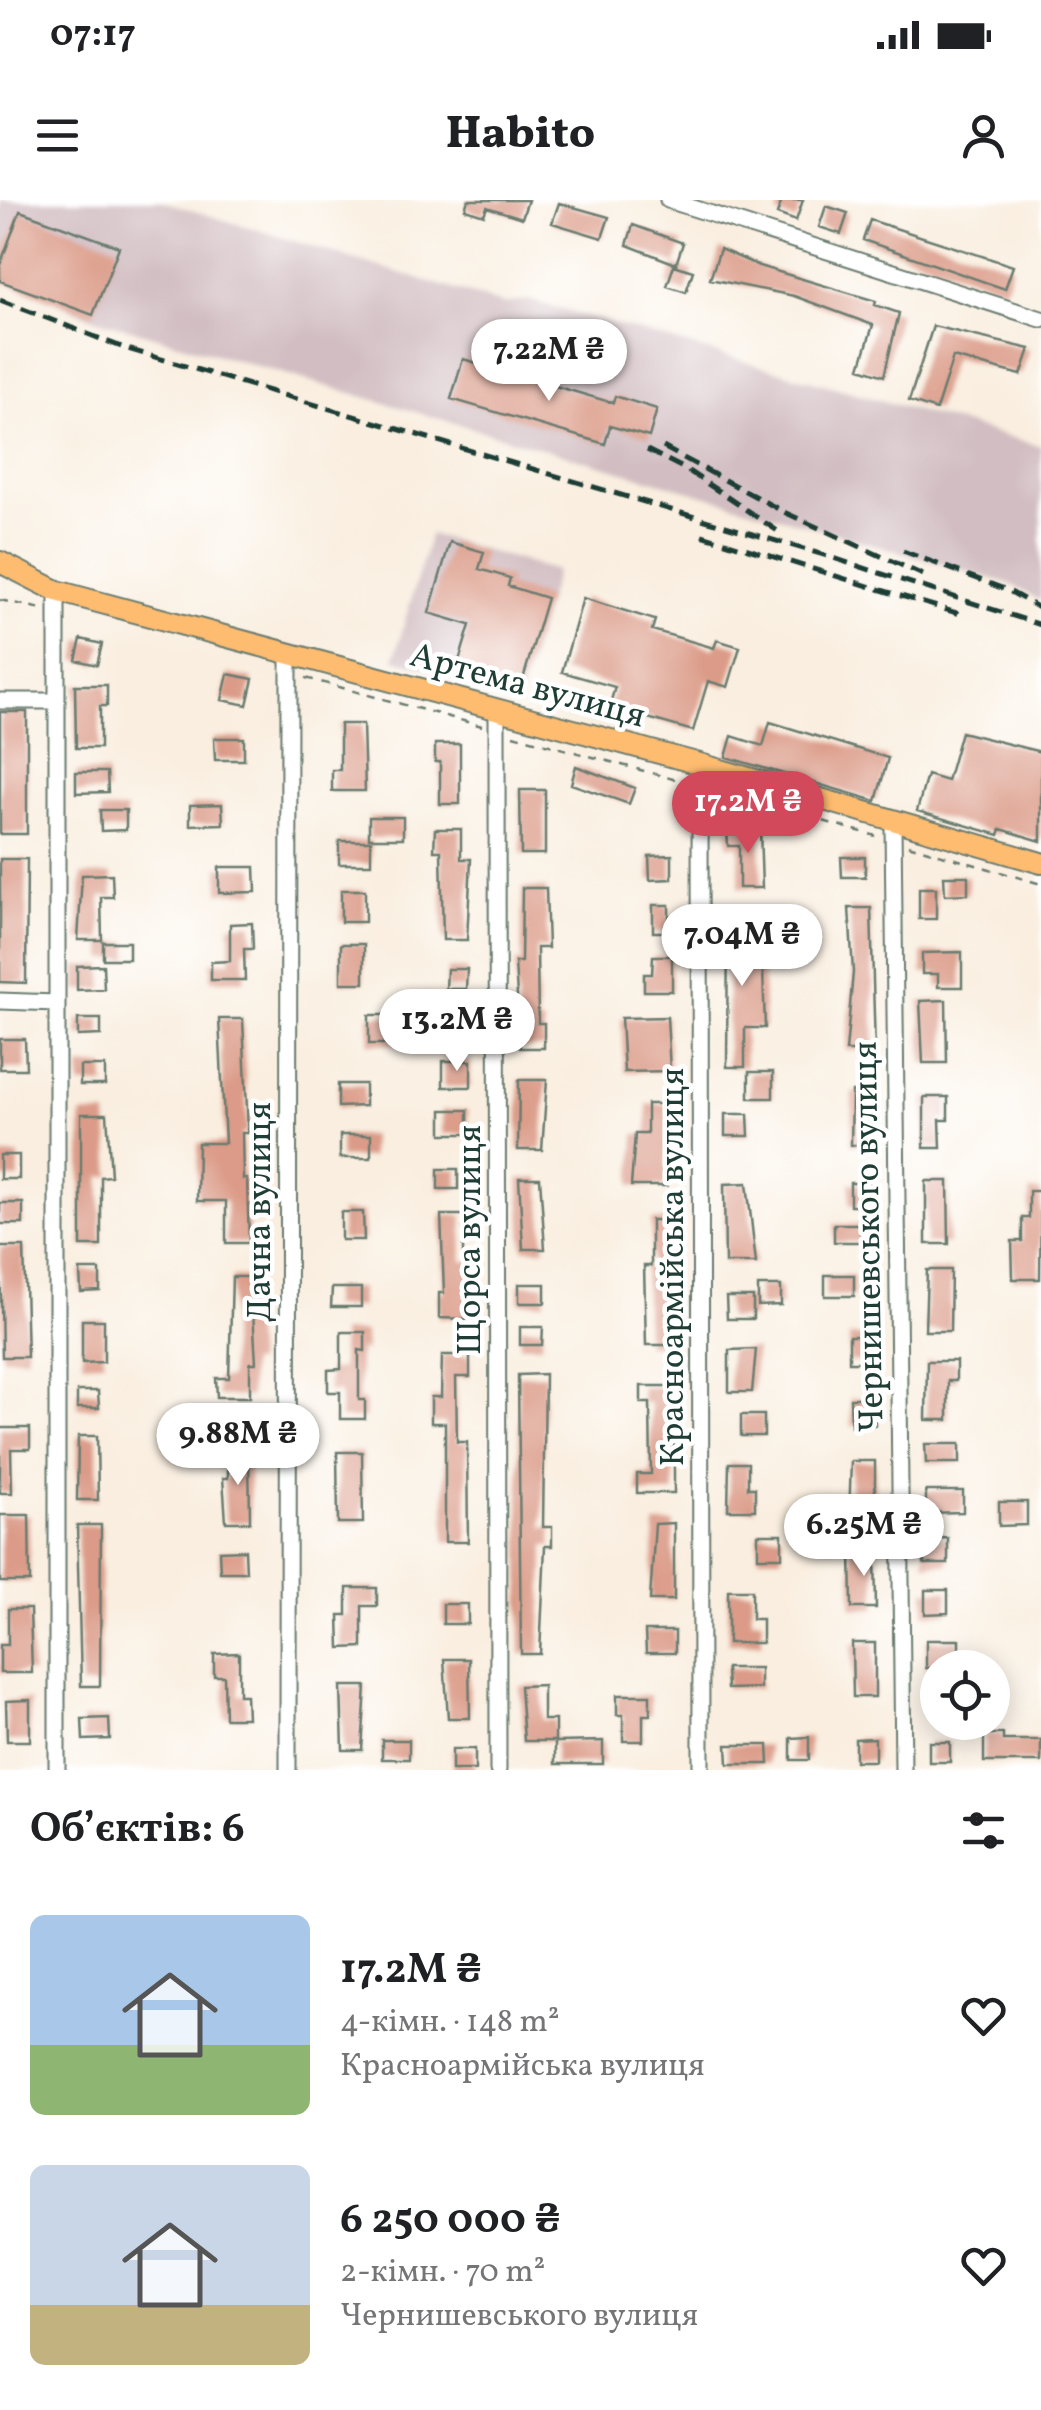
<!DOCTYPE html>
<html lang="uk">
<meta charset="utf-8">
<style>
:root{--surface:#fff;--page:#f2f2f2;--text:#202124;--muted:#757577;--accent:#d1495b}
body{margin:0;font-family:Vollkorn,serif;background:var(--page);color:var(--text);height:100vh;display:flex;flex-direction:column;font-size:38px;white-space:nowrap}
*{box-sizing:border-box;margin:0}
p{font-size:32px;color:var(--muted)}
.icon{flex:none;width:55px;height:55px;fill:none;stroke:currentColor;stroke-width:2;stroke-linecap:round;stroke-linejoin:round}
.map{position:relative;height:1570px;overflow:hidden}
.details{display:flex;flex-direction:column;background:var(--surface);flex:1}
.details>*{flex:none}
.buttons{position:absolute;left:920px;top:1450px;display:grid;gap:20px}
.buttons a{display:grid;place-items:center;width:90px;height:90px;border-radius:50%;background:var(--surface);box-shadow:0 5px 25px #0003;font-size:50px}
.price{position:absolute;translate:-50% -85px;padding:0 22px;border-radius:35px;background:#fff;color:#222;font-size:32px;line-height:65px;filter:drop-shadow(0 2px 5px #0008)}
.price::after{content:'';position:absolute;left:50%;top:60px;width:30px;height:22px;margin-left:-15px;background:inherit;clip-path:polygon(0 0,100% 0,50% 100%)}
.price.current{background:var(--accent);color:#fff}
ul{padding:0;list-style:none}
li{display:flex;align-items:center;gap:30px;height:250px;padding:0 30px}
li span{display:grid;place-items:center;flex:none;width:280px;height:200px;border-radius:15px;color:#555}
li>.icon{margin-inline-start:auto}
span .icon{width:120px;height:120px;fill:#fffc;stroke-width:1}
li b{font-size:42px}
h2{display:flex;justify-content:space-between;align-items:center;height:120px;padding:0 30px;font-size:42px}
.status{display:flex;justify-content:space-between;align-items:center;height:70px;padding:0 50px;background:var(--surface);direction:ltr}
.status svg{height:28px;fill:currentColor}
header{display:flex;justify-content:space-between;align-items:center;height:130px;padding:0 30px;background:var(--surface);font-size:45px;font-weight:800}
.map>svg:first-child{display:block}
</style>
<div class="status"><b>07:17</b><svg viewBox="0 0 49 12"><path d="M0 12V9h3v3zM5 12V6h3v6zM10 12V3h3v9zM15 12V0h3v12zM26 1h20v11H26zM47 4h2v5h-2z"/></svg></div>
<header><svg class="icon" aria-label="menu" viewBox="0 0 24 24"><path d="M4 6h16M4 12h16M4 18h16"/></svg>Habito<svg class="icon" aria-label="person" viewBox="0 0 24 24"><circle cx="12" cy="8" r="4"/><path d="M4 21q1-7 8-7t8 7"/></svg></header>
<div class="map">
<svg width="1041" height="1570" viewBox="0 0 1041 1570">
<rect width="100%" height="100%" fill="#fff"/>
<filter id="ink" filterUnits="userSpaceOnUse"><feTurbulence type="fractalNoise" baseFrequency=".01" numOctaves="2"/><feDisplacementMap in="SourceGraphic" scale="20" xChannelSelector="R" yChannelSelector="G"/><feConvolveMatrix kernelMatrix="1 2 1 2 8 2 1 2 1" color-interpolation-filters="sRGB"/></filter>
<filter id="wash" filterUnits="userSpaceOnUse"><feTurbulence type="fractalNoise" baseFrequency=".0048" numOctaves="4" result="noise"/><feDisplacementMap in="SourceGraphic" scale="40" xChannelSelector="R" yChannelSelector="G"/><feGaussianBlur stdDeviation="2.25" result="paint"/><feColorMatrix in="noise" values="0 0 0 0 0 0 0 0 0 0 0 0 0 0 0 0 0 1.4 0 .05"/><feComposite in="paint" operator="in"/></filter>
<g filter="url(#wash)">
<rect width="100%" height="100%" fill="#f9eedf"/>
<path fill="#d2bec2" d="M0 0H158L503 104 529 100 1041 246V401L1010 384 95 119 0 78Z
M430 334 556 371 520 496 394 459Z"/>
<g id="blocks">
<path fill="#db9b88" d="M468 0H528L522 18 487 7 484 15 465 9Z
M782 0H803L796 21 777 14Z
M559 3 609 17 602 38 552 23Z
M826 6 848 13 841 34 819 27Z
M20 11 119 47 93 115 0 81V65Z
M870 20 1013 66 1005 89 863 40Z
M633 25 683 43 676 64 627 45Z
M720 49 759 66 876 101 875 105 899 113 884 176 860 168 873 125 794 96 710 79Z
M674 65 693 71 686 92 667 86Z
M933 126 1030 149 1021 175 953 157 936 210 909 201Z
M463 159 613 203 615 196 657 209 649 237 610 226 605 244 451 199Z
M450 342 484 352 479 369 510 378 508 386 547 398 519 493 456 471 470 425 429 413Z
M583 398 655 420 652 430 714 448 717 440 740 447 728 487 708 481 693 531 609 507 615 487 562 472Z
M81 439 102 444 97 465 76 460Z
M228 474 253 479 247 505 222 500Z
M75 485H107V506H100V548H76Z
M0 512H27V634H0Z
M770 522 888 558 876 601 726 557 732 536 763 546Z
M340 524H363L365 591H332V570H340Z
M961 532 1041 552V641L1001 629 999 635 917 611 927 575 947 581Z
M214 538H244V560H215Z
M435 544H460V604H440V562H435Z
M576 566 635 588 629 604 571 584Z
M76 572H107L108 592 76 593Z
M520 590H545V654H521Z
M222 604 223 624 190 625V605Z
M100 610H126V630L101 631Z
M369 617H403V638H369Z
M435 629H461V659H471L467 740H443L441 651H434Z
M727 629H760L762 688H739V646H728Z
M339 641H371V664H339Z
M672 655V679L650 680 649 656Z
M841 657H865V677H842Z
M0 659H27L26 783 0 782Z
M219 667H255L256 692 219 693Z
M112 674 113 697H101L102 740H78L82 675Z
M944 676H968V694L945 695Z
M522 688H546L548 748H537L538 823H544V848H520L515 762H521Z
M919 688H936V719H919Z
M341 690H365V722H341Z
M653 705H669V732H653Z
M849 708H871L875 851H846L853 772Z
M728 711H749L751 770H763L765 828H745V867H727Z
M252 723 253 749H244L245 780H211V762L230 761V724Z
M103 742H129V759H103Z
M341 744H364V783H341Z
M962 752V787H938V774H922V753Z
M653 756H672V791H644V774H652Z
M103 765 104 789 77 790V766Z
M447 769H467L466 789H446Z
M946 800 947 863H923L920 801Z
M445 814H465V834H445Z
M369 815H399V844H369Z
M667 817 670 871 624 872 621 818Z
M78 819H101V835L78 836Z
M219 819H243L248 933H242L243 979H247L249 1043H226V1001H197L198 943H225Z
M0 839H25L26 869H0Z
M443 861H471V887H443Z
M80 866H105V885H80Z
M749 872H773V898H749Z
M519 880H547L542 950H518Z
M338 884H365V906L338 907Z
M852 892H875L873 945H851Z
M924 897H948V920H940L941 948H924Z
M647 904H673V955H667V986H631L635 934H647Z
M442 910H468V934H442Z
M81 914H107L111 976 101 977V1046H81Z
M725 914H748L749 936H725Z
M340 935H371V958H340Z
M0 955H19V979H0Z
M438 969H458V989H438Z
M519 978H540L545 1049H523Z
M926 981H948L949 1044H926Z
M747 983 756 1063H725L724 984Z
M850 983H869V1005H850Z
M1029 991H1041L1040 1079H1013L1012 1041H1022V1018H1029Z
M0 1003H23V1024H0Z
M341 1012H363L364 1040H341Z
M441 1015H463V1061H471V1119L439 1118V1093H444Z
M651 1020H674V1145H646L644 1066H651Z
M834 1024H860L861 1042H834Z
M0 1047H24L27 1157H2Z
M80 1070H100V1091L81 1092Z
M927 1070H951L950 1131H925Z
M825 1075H854V1096H825Z
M232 1077H251L256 1163H250V1197H217L216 1178H229Z
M519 1084H545V1103H519Z
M758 1086H781V1105L758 1106Z
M332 1088H361V1107H331Z
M726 1097H753V1119H727Z
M82 1120H104V1162L82 1163Z
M520 1127H543L542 1145H520Z
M341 1132H365V1151L359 1150V1200H365V1219H340V1192H328V1170L341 1169Z
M849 1136H874L875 1162H849Z
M756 1149 752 1192H729V1150Z
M442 1155H470V1177H456L457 1242H467L468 1342H445V1223H431V1197H441Z
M927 1161H956V1181H948V1220H926Z
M545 1174 543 1327H552V1346H545L540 1454H521L518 1175Z
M641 1186H674V1293H637V1274H651L650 1203H641Z
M77 1191H98L99 1208H77Z
M850 1198H874L875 1225 851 1226Z
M741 1215H764V1236H741Z
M0 1228H30V1249H11L12 1293H0Z
M78 1236H97L98 1300H77Z
M925 1244H960V1263H926Z
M228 1252H249L250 1322H226L223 1278H228Z
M337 1252H362L363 1323H338Z
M851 1261H875V1315L849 1316Z
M729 1263H748V1288H755V1310H728Z
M926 1291H963V1312L926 1313Z
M999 1302H1027V1325L999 1326Z
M0 1315H29L30 1382H0Z
M674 1323V1400H650L655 1324Z
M77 1325H101L100 1486H81Z
M758 1334H782V1357H758Z
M948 1338V1364H924V1339Z
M851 1349H875L876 1408H852Z
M245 1350 246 1372H220L219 1351Z
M347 1388H377V1406H362V1447L340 1448 339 1415H347Z
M728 1390H752V1419H762V1443H728Z
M925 1390H948V1413L925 1414Z
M443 1404H468V1424H443Z
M8 1409H30L32 1473H0V1445H8Z
M645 1431H675V1453H646Z
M926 1440H959V1468H926Z
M852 1443H875V1497H853Z
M239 1453V1495H246L247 1518H225L224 1476H214V1454Z
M444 1459H469L470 1518H448Z
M726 1468H760V1488L727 1489Z
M543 1485V1520H555V1541H524L520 1486Z
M341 1486H366L362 1550H343Z
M617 1495H650V1515H643V1541H623V1515H617Z
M30 1500V1541H7L6 1501Z
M109 1518 110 1539 83 1540 82 1519Z
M984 1534H1003V1540H1041V1562H984Z
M809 1537V1560H791V1538Z
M875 1538V1561H855V1539Z
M382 1540H409V1559H382Z
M603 1541V1564H555V1542Z
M929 1542H950V1562H929Z
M727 1545H768L769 1564H728Z
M452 1549H475V1570H452Z"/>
</g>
</g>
<g filter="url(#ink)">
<use href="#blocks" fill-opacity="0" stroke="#6b7b70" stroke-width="2.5"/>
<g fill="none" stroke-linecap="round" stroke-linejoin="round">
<g stroke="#6b7b70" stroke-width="19">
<path id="minor" d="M668 0 1041 119
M57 391V1570
M0 501H57
M497 510 498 1570
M700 564 701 1570
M893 623 903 1570
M0 801 57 803
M288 1570 289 454"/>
</g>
<g stroke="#6b7b70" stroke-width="24">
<path id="major" d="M0 362 57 391 700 564 1041 663"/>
</g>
<path stroke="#6b7b70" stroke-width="2.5" stroke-dasharray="8 8" stroke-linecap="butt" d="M0 400 42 409
M306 478 482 526
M513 535 684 582
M716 591 876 636
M908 645 1041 684"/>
<use href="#minor" stroke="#fff" stroke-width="15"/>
<use href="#major" stroke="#febc70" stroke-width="20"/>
<path stroke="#1f3d34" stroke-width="5" stroke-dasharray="15 8" stroke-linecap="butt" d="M0 100 124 148 827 356 1041 425
M663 247 786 313 923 375
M647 250 687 270 782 334
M702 335 960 414
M903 351 1007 390 1041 409"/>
</g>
</g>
<g text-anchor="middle" stroke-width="9" stroke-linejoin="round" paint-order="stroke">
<g font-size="35" fill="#1f3d34" stroke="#fff">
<text transform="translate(528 484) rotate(15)" y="12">Артема вулиця</text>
<text transform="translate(258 1012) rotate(-90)" y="12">Дачна вулиця</text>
<text transform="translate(867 1037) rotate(-91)" y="12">Чернишевського вулиця</text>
<text transform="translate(468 1040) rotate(-90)" y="12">Щорса вулиця</text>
<text transform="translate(671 1067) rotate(-90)" y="12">Красноармійська вулиця</text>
</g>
</g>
</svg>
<div class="buttons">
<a><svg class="icon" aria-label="locate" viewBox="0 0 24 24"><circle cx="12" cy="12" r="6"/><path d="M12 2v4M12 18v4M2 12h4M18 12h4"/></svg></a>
</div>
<b class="price" style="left:549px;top:204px">7.22M ₴</b>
<b class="price current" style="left:748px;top:656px">17.2M ₴</b>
<b class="price" style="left:742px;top:789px">7.04M ₴</b>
<b class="price" style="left:457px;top:874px">13.2M ₴</b>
<b class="price" style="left:238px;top:1288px">9.88M ₴</b>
<b class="price" style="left:864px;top:1379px">6.25M ₴</b>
</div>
<section class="details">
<h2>Об’єктів: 6<svg class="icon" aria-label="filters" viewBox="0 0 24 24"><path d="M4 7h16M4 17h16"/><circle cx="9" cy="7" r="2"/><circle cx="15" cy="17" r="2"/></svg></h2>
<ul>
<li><span style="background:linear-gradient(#a9c7e8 65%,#8fb573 0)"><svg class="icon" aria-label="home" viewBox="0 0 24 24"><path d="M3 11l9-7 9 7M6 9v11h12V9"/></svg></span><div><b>17.2M ₴</b><p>4-кімн. · 148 m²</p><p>Красноармійська вулиця</p></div><svg class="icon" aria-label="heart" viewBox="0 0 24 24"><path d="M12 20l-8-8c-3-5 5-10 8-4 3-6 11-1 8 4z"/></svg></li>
<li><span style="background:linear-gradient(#c9d6e8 70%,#c2b280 0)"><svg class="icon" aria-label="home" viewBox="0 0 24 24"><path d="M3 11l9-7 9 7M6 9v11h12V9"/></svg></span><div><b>6 250 000 ₴</b><p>2-кімн. · 70 m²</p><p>Чернишевського вулиця</p></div><svg class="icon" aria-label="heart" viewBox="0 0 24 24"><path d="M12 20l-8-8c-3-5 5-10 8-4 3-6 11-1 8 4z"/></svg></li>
</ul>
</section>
